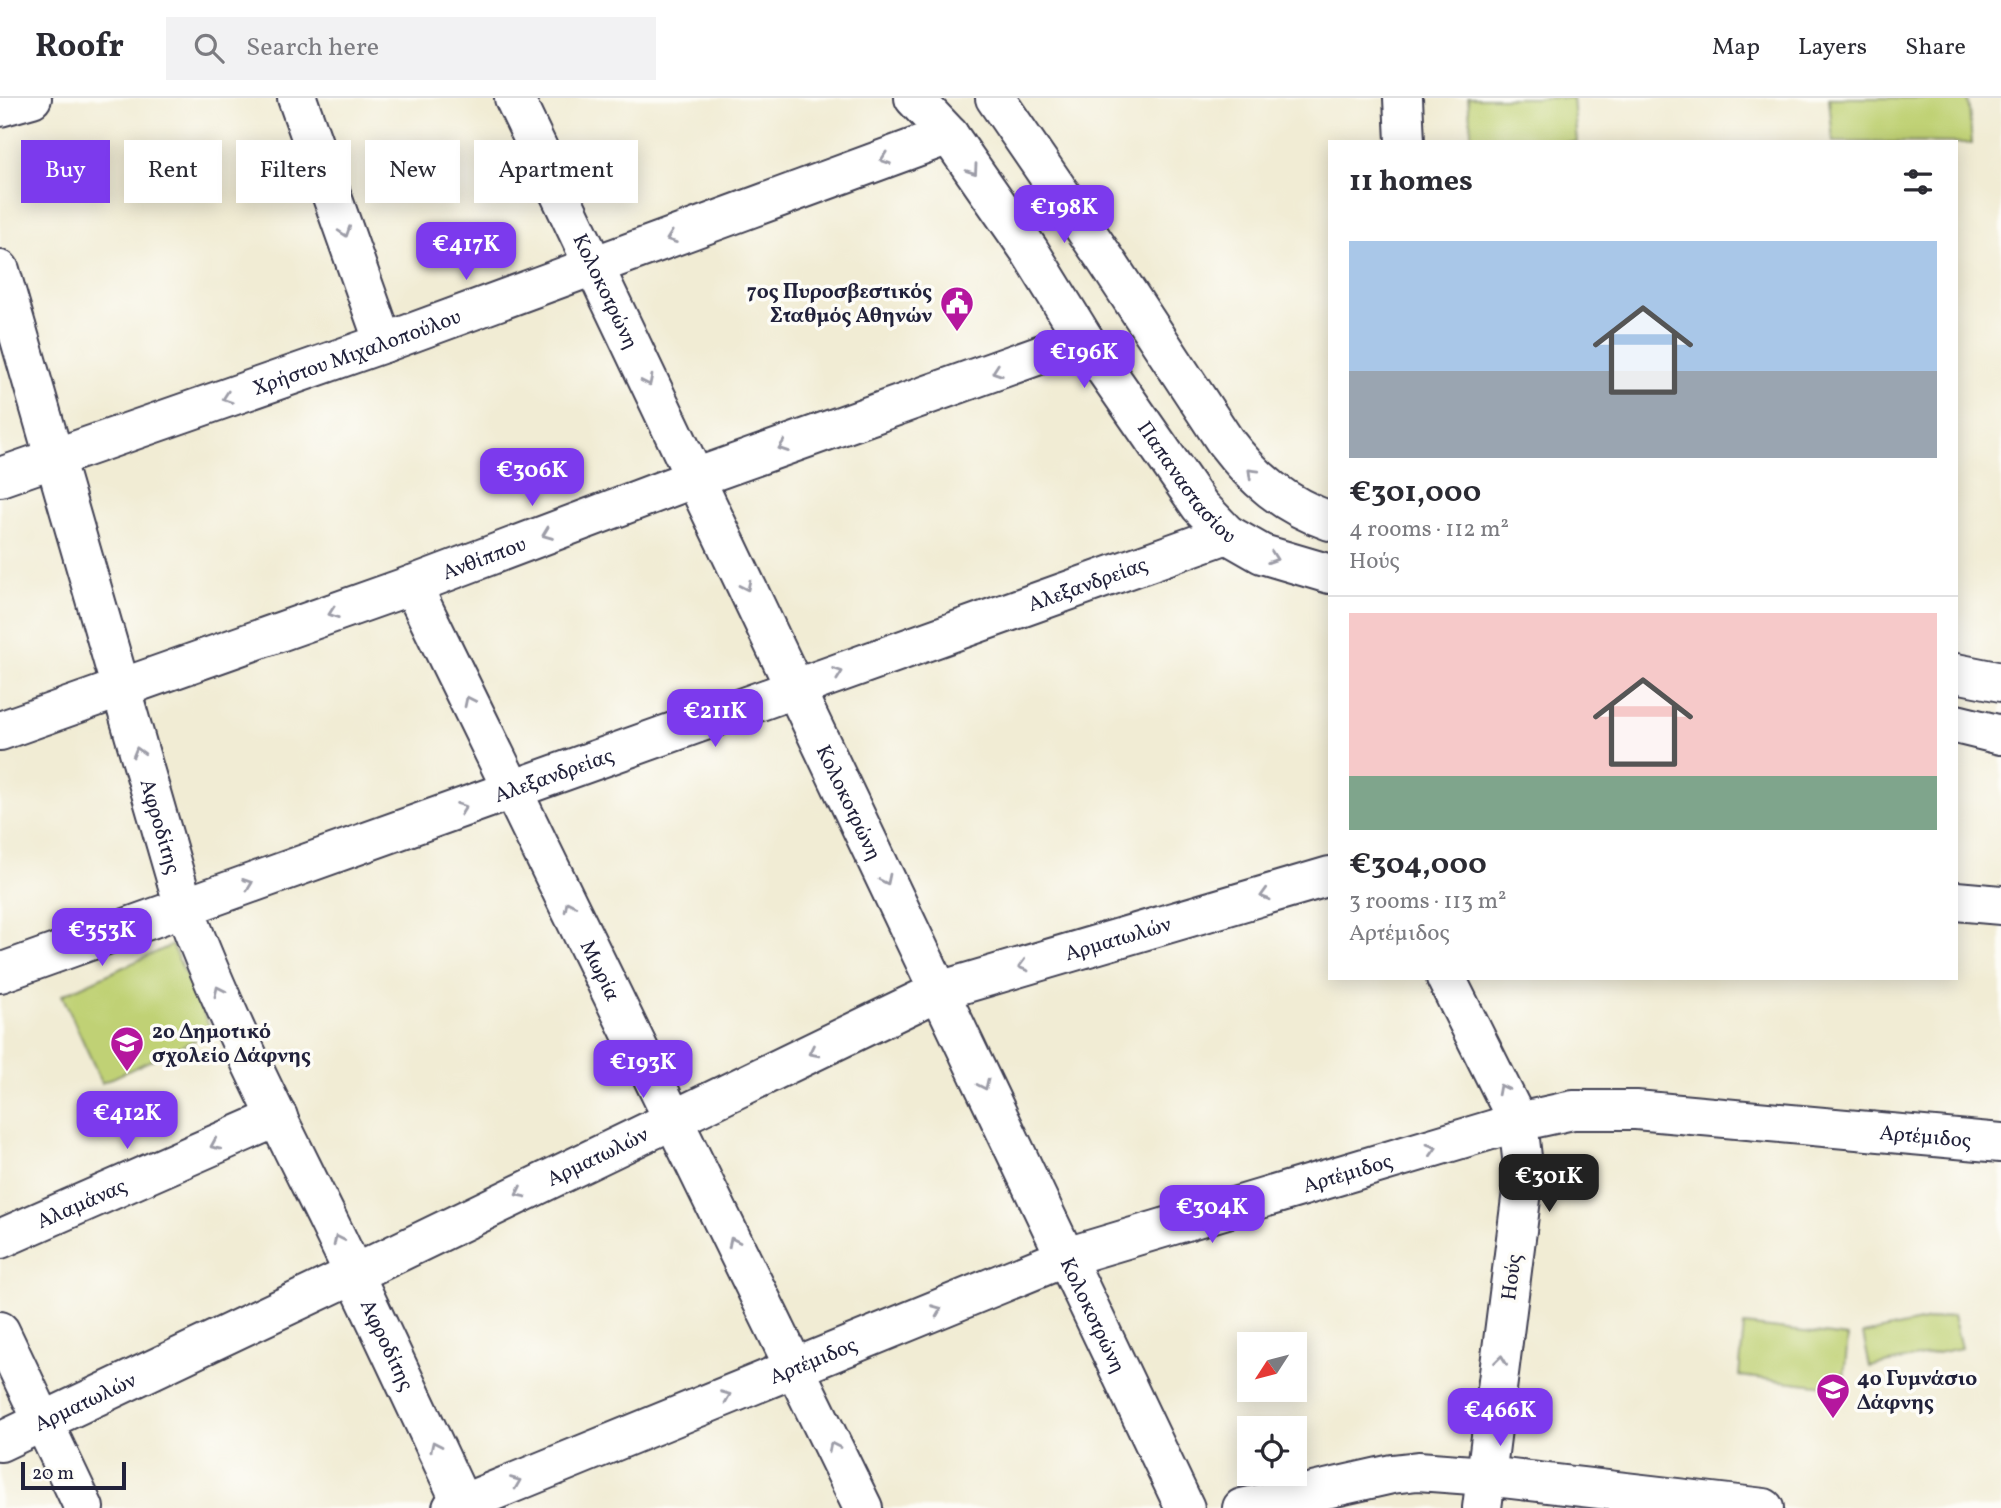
<!DOCTYPE html>
<meta charset="utf-8">
<style>
:root{--surface:#fff;--page:#f2f2f3;--text:#2b2b33;--muted:#7c7c81;--line:#e1e1e2;--accent:#7c3aed}
body{margin:0;font-family:Vollkorn,serif;background:var(--page);color:var(--text);height:100vh;display:flex;flex-direction:column;font-size:26px;white-space:nowrap}
*{box-sizing:border-box;margin:0}
p{font-size:23px;color:var(--muted)}
.icon{flex:none;width:38px;height:38px;fill:none;stroke:currentColor;stroke-width:2;stroke-linecap:round;stroke-linejoin:round}
.map{position:relative;flex:1;overflow:hidden}
.drawer{position:absolute;left:1328px;top:42px;width:630px;height:840px;display:flex;flex-direction:column;background:var(--surface);border-radius:0px;box-shadow:0 4px 18px #0003}
.drawer>*{flex:none}
.top-card{position:absolute;left:21px;top:42px;width:665px;height:63px;display:flex;gap:14px}
.needle{width:46px;rotate:234deg}
.fabs{position:absolute;left:1237px;top:1234px;display:grid;gap:14px}
.fabs a{display:grid;place-items:center;width:70px;height:70px;border-radius:0px;background:var(--surface);box-shadow:0 4px 18px #0003;font-size:35px}
.scale{position:absolute;left:21px;bottom:18px;width:105px;box-sizing:border-box;padding-left:7px;border:4px solid #22223b;border-top:0;font-size:19px;line-height:24px;white-space:nowrap;color:#22223b;-webkit-text-stroke:5px #fdfcf7;paint-order:stroke}
.price{position:absolute;translate:-50% -60px;padding:0 16px;border-radius:14px;background:var(--accent);color:#fff;font-size:23px;line-height:46px;filter:drop-shadow(0 2px 4px #0008)}
.price::after{content:'';position:absolute;left:50%;top:42px;width:21px;height:16px;margin-left:-10px;background:inherit;clip-path:polygon(0 0,100% 0,50% 100%)}
.price.current{background:#222;color:#fff}
ul{padding:0;list-style:none}
li{display:grid;align-content:center;gap:14px;height:371px;padding:0 21px}
li+li{border-top:2px solid var(--line)}
li span{display:grid;place-items:center;height:217px;border-radius:0px;color:#555}
li>.icon{margin-inline-start:auto}
span .icon{width:126px;height:126px;fill:#fffc;stroke-width:1}
li b{font-size:30px}
h2{display:flex;justify-content:space-between;align-items:center;height:84px;padding:0 21px;font-size:30px}
.pill{padding:0 24px;border-radius:0px;background:var(--surface);box-shadow:0 4px 18px #0003;font-size:24px;line-height:63px}
.pill.current{background:var(--accent);color:#fff}
header{display:flex;align-items:center;gap:42px;box-sizing:border-box;height:98px;padding:0 35px;background:var(--surface);border-bottom:2px solid var(--line)}
header strong{font-size:33px}
nav{display:flex;gap:38px;margin-inline-start:auto;font-size:24px}
.search{width:490px;height:63px;background:var(--page);display:flex;align-items:center;gap:18px;box-sizing:border-box;padding:0 24px;border-radius:0px;color:var(--muted);font-size:26px}
.map>svg:first-child{display:block}
</style>
<header>
<strong>Roofr</strong>
<div class="search"><svg class="icon" aria-label="search" viewBox="0 0 24 24"><circle cx="10" cy="10" r="6"/><path d="M15 15l6 6"/></svg>Search here</div>
<nav><a>Map</a><a>Layers</a><a>Share</a></nav>
</header>
<div class="map">
<svg width="2001" height="1410" viewBox="0 0 2001 1410">
<rect width="100%" height="100%" fill="#fdfcf7"/>
<filter id="ink" filterUnits="userSpaceOnUse"><feTurbulence type="fractalNoise" baseFrequency=".0143" numOctaves="2"/><feDisplacementMap in="SourceGraphic" scale="14" xChannelSelector="R" yChannelSelector="G"/><feConvolveMatrix kernelMatrix="1 2 1 2 8 2 1 2 1" color-interpolation-filters="sRGB"/></filter>
<filter id="wash" filterUnits="userSpaceOnUse"><feTurbulence type="fractalNoise" baseFrequency=".00686" numOctaves="4" result="noise"/><feDisplacementMap in="SourceGraphic" scale="28" xChannelSelector="R" yChannelSelector="G"/><feGaussianBlur stdDeviation="1.57" result="paint"/><feColorMatrix in="noise" values="0 0 0 0 0 0 0 0 0 0 0 0 0 0 0 0 0 1.4 0 .05"/><feComposite in="paint" operator="in"/></filter>
<g filter="url(#wash)">
<rect width="100%" height="100%" fill="#f1ecd4"/>
<path fill="#c0d174" stroke="#717a58" stroke-width="2" d="M1468 0H1573L1577 44H1472Z
M1829 0H1968L1972 45 1833 44Z
M172 847 212 934 102 985 62 897Z
M1953 1217 1961 1250 1870 1269 1863 1236Z
M1744 1227 1848 1239 1843 1290 1739 1278Z"/>
</g>
<g filter="url(#ink)">
<g fill="none" stroke-linecap="round" stroke-linejoin="round">
<g stroke="#414052" stroke-width="42">
<g id="minor">
<path d="M297 0 384 245"/>
<path id="s1" d="M514 0 1185 1410"/>
<path d="M1403 0 1405 44"/>
<path d="M0 9 32 0"/>
<path id="s2" d="M0 172 184 809C224 916 277 1019 328 1122 374 1217 419 1314 464 1410"/>
<path id="s3" d="M0 379 384 245 949 37"/>
<path id="s4" d="M412 487 863 1410"/>
<path id="s5" d="M0 633 412 487 695 380 1084 241"/>
<path d="M1956 803 2001 807"/>
<path id="s6" d="M0 875 1227 436"/>
<path d="M1446 880 1518 1024 1524 1077 1482 1410"/>
<path id="s7" d="M0 1141 278 1019"/>
<path d="M0 1233 84 1410"/>
<path id="s8" d="M0 1344 354 1176 939 893 1330 778"/>
<path id="s9" d="M452 1410 1066 1159 1518 1024 1573 1012H1636L2001 1045"/>
</g>
</g>
<g stroke="#414052" stroke-width="42">
<g id="tertiary">
<path id="s10" d="M914 0 949 37 1029 152 1084 241 1200 408 1227 436 1262 456 1330 476"/>
<path d="M995 0 1104 159 1225 343C1254 381 1284 407 1330 423"/>
<path d="M1956 575 2001 584"/>
<path d="M1956 626 2001 637"/>
<path d="M1242 1410 1392 1376 1418 1373 1486 1378 1764 1410"/>
</g>
</g>
<use href="#minor" stroke="#fff" stroke-width="38"/>
<use href="#tertiary" stroke="#fff" stroke-width="38"/>
</g>
<defs><path id="oneway-chevron" d="M-2-3.5L2.5 0L-2 3.5" fill="none" stroke-width="1.6" stroke-linecap="round" stroke-linejoin="round" transform="scale(1.75)"/></defs>
<g stroke="#9c9ca7">
<use href="#oneway-chevron" transform="translate(885 61) rotate(160)"/>
<use href="#oneway-chevron" transform="translate(973 72) rotate(55)"/>
<use href="#oneway-chevron" transform="translate(345 134) rotate(71)"/>
<use href="#oneway-chevron" transform="translate(671 140) rotate(160)"/>
<use href="#oneway-chevron" transform="translate(997 273) rotate(161)"/>
<use href="#oneway-chevron" transform="translate(648 283) rotate(64)"/>
<use href="#oneway-chevron" transform="translate(227 300) rotate(161)"/>
<use href="#oneway-chevron" transform="translate(783 349) rotate(161)"/>
<use href="#oneway-chevron" transform="translate(1252 375) rotate(-136)"/>
<use href="#oneway-chevron" transform="translate(547 436) rotate(159)"/>
<use href="#oneway-chevron" transform="translate(1273 460) rotate(19)"/>
<use href="#oneway-chevron" transform="translate(746 488) rotate(64)"/>
<use href="#oneway-chevron" transform="translate(333 515) rotate(161)"/>
<use href="#oneway-chevron" transform="translate(838 575) rotate(-20)"/>
<use href="#oneway-chevron" transform="translate(469 603) rotate(-116)"/>
<use href="#oneway-chevron" transform="translate(138 654) rotate(-106)"/>
<use href="#oneway-chevron" transform="translate(462 710) rotate(-20)"/>
<use href="#oneway-chevron" transform="translate(886 782) rotate(64)"/>
<use href="#oneway-chevron" transform="translate(248 786) rotate(-20)"/>
<use href="#oneway-chevron" transform="translate(1265 797) rotate(164)"/>
<use href="#oneway-chevron" transform="translate(569 808) rotate(-116)"/>
<use href="#oneway-chevron" transform="translate(1023 868) rotate(164)"/>
<use href="#oneway-chevron" transform="translate(219 893) rotate(-115)"/>
<use href="#oneway-chevron" transform="translate(813 954) rotate(154)"/>
<use href="#oneway-chevron" transform="translate(984 987) rotate(65)"/>
<use href="#oneway-chevron" transform="translate(1502 991) rotate(-117)"/>
<use href="#oneway-chevron" transform="translate(215 1047) rotate(156)"/>
<use href="#oneway-chevron" transform="translate(1432 1051) rotate(-16)"/>
<use href="#oneway-chevron" transform="translate(520 1095) rotate(154)"/>
<use href="#oneway-chevron" transform="translate(338 1142) rotate(-116)"/>
<use href="#oneway-chevron" transform="translate(733 1144) rotate(-116)"/>
<use href="#oneway-chevron" transform="translate(937 1212) rotate(-22)"/>
<use href="#oneway-chevron" transform="translate(1501 1262) rotate(-83)"/>
<use href="#oneway-chevron" transform="translate(726 1298) rotate(-22)"/>
<use href="#oneway-chevron" transform="translate(435 1348) rotate(-115)"/>
<use href="#oneway-chevron" transform="translate(833 1349) rotate(-116)"/>
<use href="#oneway-chevron" transform="translate(516 1384) rotate(-22)"/>
</g>
</g>
<defs>
<g id="civic-pin" transform="scale(1.75)"><path d="M0 17L-7.5 6A9.5 9.5 0 1 1 7.5 6Z" fill="#b5179e" stroke="#fdfcf7"/><path d="M-.6-6.5H3V-4.5H.6V-3L4-1V1h2V6H-6V1h2V-1L-.6-3ZM-1.2 2.5V6h2.4V2.5Z" fill="#fff"/></g>
<g id="school-pin" transform="scale(1.75)"><path d="M0 17L-7.5 6A9.5 9.5 0 1 1 7.5 6Z" fill="#b5179e" stroke="#fdfcf7"/><path d="M0-5L7-2L0 1L-7-2ZM-4 1L0 2.5L4 1V4Q0 6-4 4Z" fill="#fff"/></g>
</defs>
<g fill-rule="evenodd">
<use href="#civic-pin" x="957" y="205"/>
<use href="#school-pin" x="127" y="945"/>
<use href="#school-pin" x="1833" y="1292"/>
</g>
<g text-anchor="middle" stroke-width="7" stroke-linejoin="round" paint-order="stroke">
<g font-size="21" fill="#22223b" stroke="#fdfcf7">
<text dy="7" stroke="none"><textPath href="#s1" startOffset="214">Κολοκοτρώνη</textPath></text>
<text dy="7" stroke="none"><textPath href="#s3" startOffset="378">Χρήστου Μιχαλοπούλου</textPath></text>
<text dy="7" stroke="none"><textPath href="#s10" startOffset="472">Παπαναστασίου</textPath></text>
<text dy="7" stroke="none"><textPath href="#s5" startOffset="514">Ανθίππου</textPath></text>
<text dy="7" stroke="none"><textPath href="#s6" startOffset="1155">Αλεξανδρείας</textPath></text>
<text dy="7" stroke="none"><textPath href="#s6" startOffset="588">Αλεξανδρείας</textPath></text>
<text dy="7" stroke="none"><textPath href="#s1" startOffset="780">Κολοκοτρώνη</textPath></text>
<text dy="7" stroke="none"><textPath href="#s2" startOffset="579">Αφροδίτης</textPath></text>
<text dy="7" stroke="none"><textPath href="#s8" startOffset="1228">Αρματωλών</textPath></text>
<text dy="7" stroke="none"><textPath href="#s4" startOffset="429">Μωρία</textPath></text>
<text dy="7" stroke="none"><textPath href="#s9" startOffset="1545">Αρτέμιδος</textPath></text>
<text dy="7" stroke="none"><textPath href="#s8" startOffset="662">Αρματωλών</textPath></text>
<text dy="7" stroke="none"><textPath href="#s9" startOffset="957">Αρτέμιδος</textPath></text>
<text dy="7" stroke="none"><textPath href="#s7" startOffset="89">Αλαμάνας</textPath></text>
<text transform="translate(1511 1179) rotate(-83)" y="7">Ηούς</text>
<text dy="7" stroke="none"><textPath href="#s1" startOffset="1348">Κολοκοτρώνη</textPath></text>
<text dy="7" stroke="none"><textPath href="#s2" startOffset="1146">Αφροδίτης</textPath></text>
<text dy="7" stroke="none"><textPath href="#s9" startOffset="390">Αρτέμιδος</textPath></text>
<text dy="7" stroke="none"><textPath href="#s8" startOffset="94">Αρματωλών</textPath></text>
</g>
<g font-size="21" font-weight="bold" fill="#22223b" stroke="#fdfcf7" text-anchor="start">
<text x="932" y="200" text-anchor="end">7ος Πυροσβεστικός<tspan x="932" dy="24">Σταθμός Αθηνών</tspan></text>
<text x="152" y="940">2ο Δημοτικό<tspan x="152" dy="24">σχολείο Δάφνης</tspan></text>
<text x="1857" y="1287">4ο Γυμνάσιο<tspan x="1857" dy="24">Δάφνης</tspan></text>
</g>
</g>
</svg>
<div class="fabs">
<a><svg class="needle" viewBox="-14 -14 28 28"><path d="M0-13l5 13h-10z" fill="#e53935"/><path d="M0 13l5-13h-10z" fill="#7c7c81"/></svg></a>
<a><svg class="icon" aria-label="locate" viewBox="0 0 24 24"><circle cx="12" cy="12" r="6"/><path d="M12 2v4M12 18v4M2 12h4M18 12h4"/></svg></a>
</div>
<div class="scale">20 m</div>
<b class="price" style="left:1064px;top:147px">€198K</b>
<b class="price" style="left:466px;top:184px">€417K</b>
<b class="price" style="left:1084px;top:292px">€196K</b>
<b class="price" style="left:532px;top:410px">€306K</b>
<b class="price" style="left:715px;top:651px">€211K</b>
<b class="price" style="left:102px;top:870px">€353K</b>
<b class="price" style="left:643px;top:1002px">€193K</b>
<b class="price" style="left:127px;top:1053px">€412K</b>
<b class="price current" style="left:1549px;top:1116px">€301K</b>
<b class="price" style="left:1212px;top:1147px">€304K</b>
<b class="price" style="left:1500px;top:1350px">€466K</b>
<div class="top-card">
<a class="pill current">Buy</a>
<a class="pill">Rent</a>
<a class="pill">Filters</a>
<a class="pill">New</a>
<a class="pill">Apartment</a>
</div>
<section class="drawer">
<h2>11 homes<svg class="icon" aria-label="filters" viewBox="0 0 24 24"><path d="M4 7h16M4 17h16"/><circle cx="9" cy="7" r="2"/><circle cx="15" cy="17" r="2"/></svg></h2>
<ul>
<li><span style="background:linear-gradient(#a9c7e8 60%,#9aa5b1 0)"><svg class="icon" aria-label="home" viewBox="0 0 24 24"><path d="M3 11l9-7 9 7M6 9v11h12V9"/></svg></span><div><b>€301,000</b><p>4 rooms · 112 m²</p><p>Ηούς</p></div></li>
<li><span style="background:linear-gradient(#f6c9c9 75%,#7fa58c 0)"><svg class="icon" aria-label="home" viewBox="0 0 24 24"><path d="M3 11l9-7 9 7M6 9v11h12V9"/></svg></span><div><b>€304,000</b><p>3 rooms · 113 m²</p><p>Αρτέμιδος</p></div></li>
</ul>
</section>
</div>
